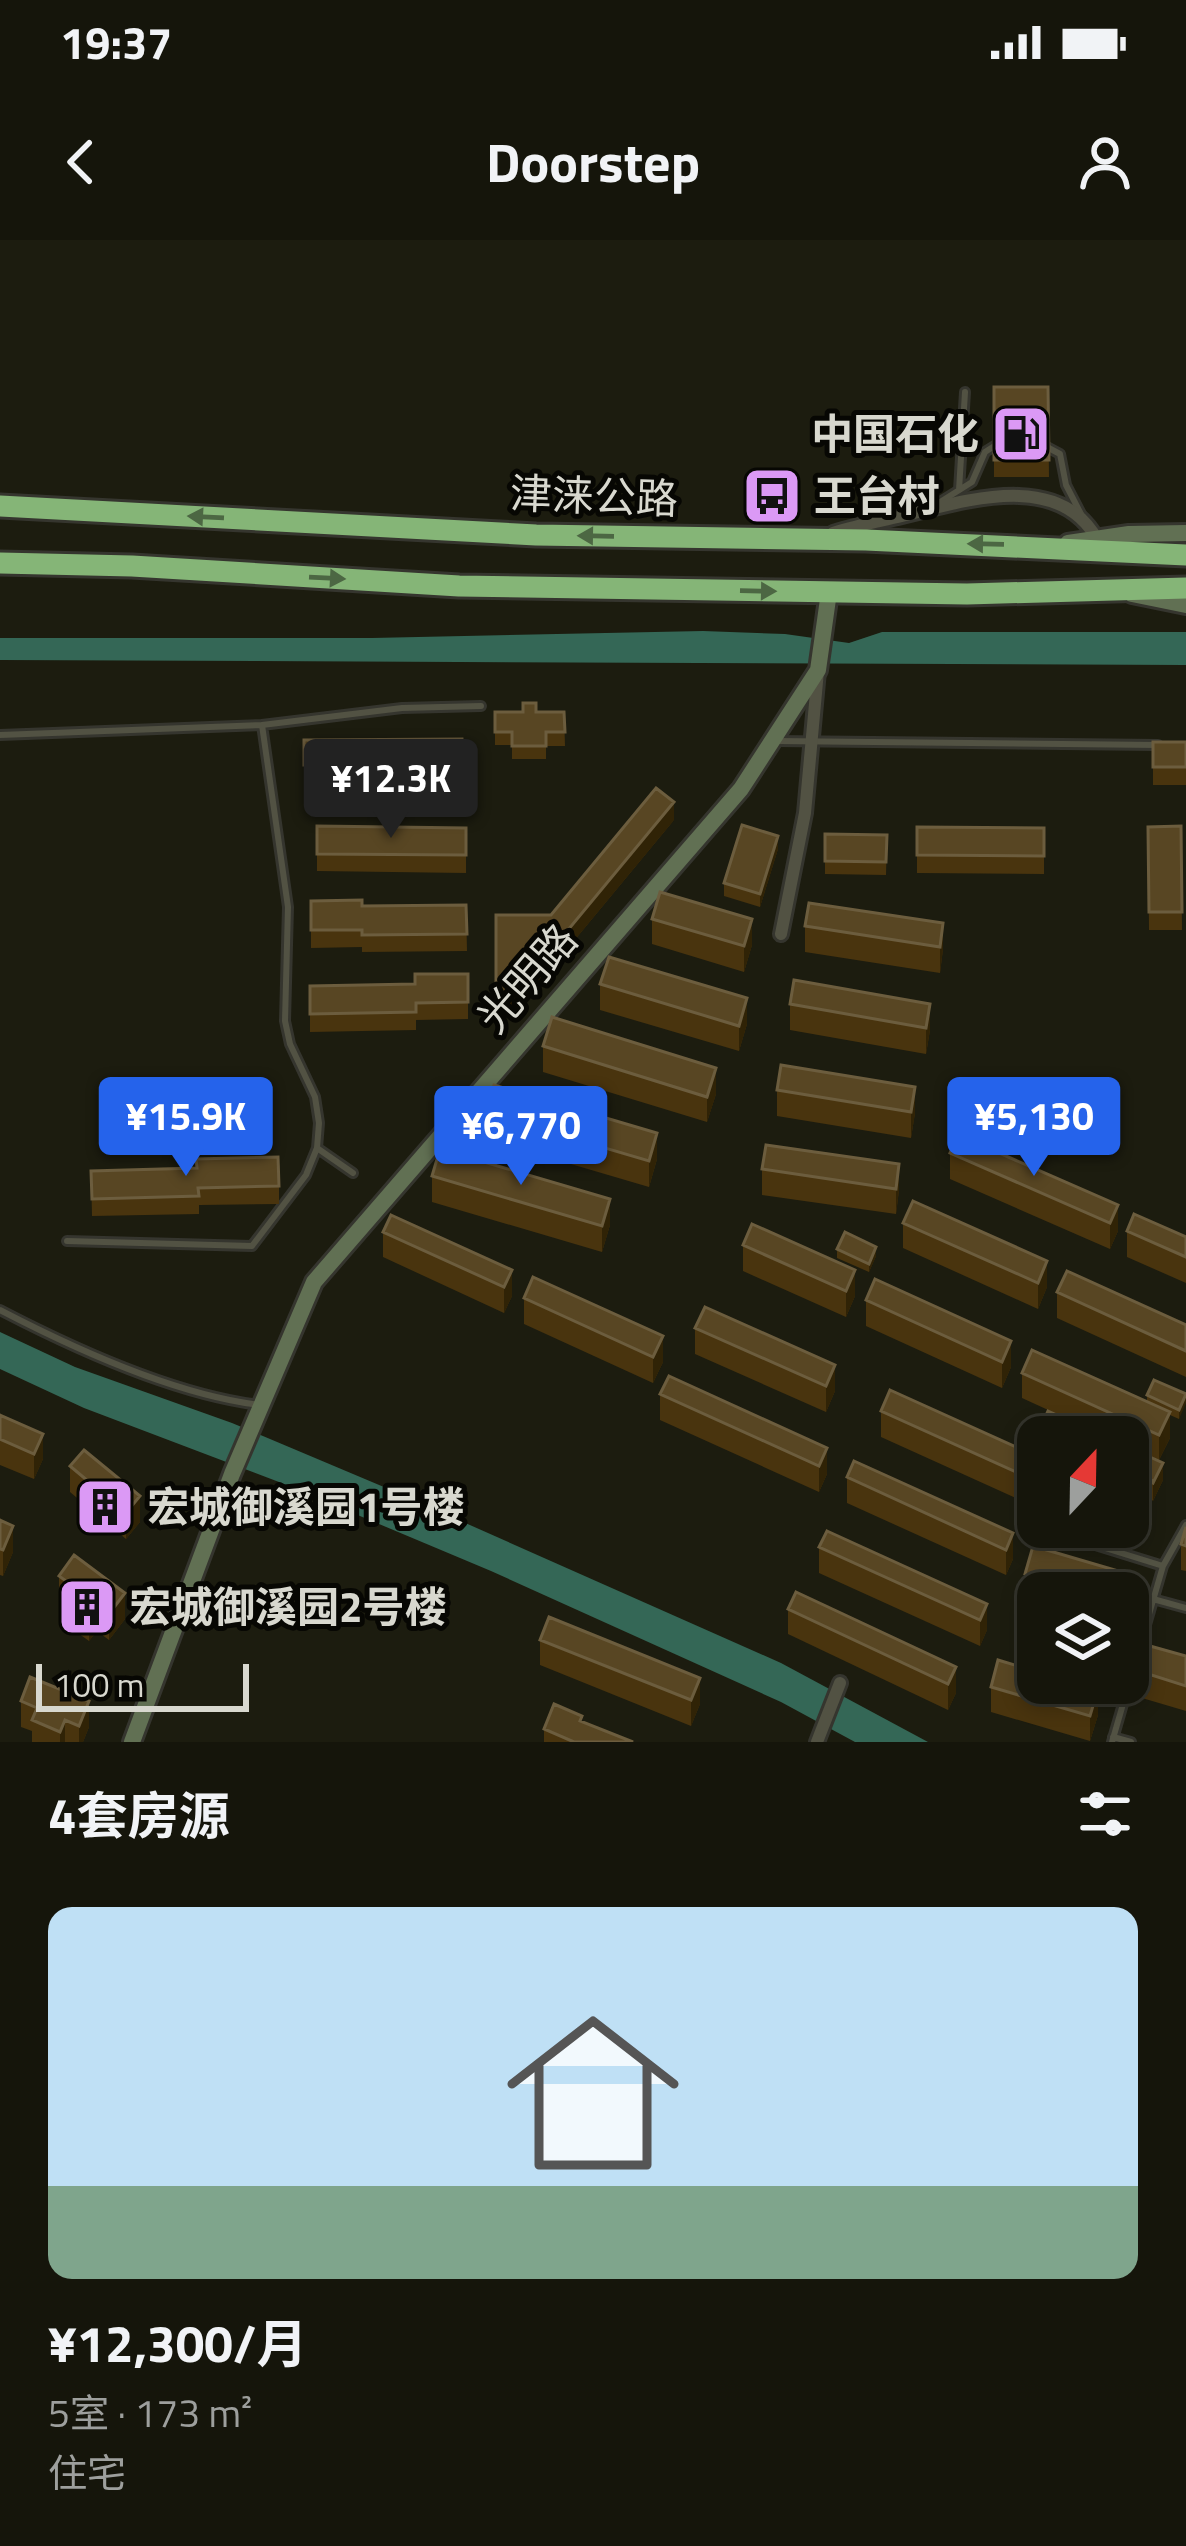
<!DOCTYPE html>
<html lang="zh">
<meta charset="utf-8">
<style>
:root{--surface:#15150b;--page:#1e1e14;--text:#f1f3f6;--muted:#9d9f9d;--line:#34342c;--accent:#2563eb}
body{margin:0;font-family:"Titillium Web","Noto Sans SC",sans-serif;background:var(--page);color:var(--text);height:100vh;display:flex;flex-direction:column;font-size:45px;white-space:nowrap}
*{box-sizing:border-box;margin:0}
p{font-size:39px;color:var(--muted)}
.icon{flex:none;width:66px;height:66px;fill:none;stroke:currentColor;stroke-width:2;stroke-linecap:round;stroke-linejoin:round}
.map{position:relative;height:1502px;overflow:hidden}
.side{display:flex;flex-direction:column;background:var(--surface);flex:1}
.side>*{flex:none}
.needle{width:78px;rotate:22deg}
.buttons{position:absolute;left:1017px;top:1176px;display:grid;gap:24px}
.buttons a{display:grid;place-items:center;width:132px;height:132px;border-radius:24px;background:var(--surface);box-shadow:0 6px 18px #0003,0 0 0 3px var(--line);font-size:60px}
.scale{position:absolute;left:36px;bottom:30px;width:213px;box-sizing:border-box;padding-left:12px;border:6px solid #d8d8cf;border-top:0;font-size:33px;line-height:42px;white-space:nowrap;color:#d8d8cf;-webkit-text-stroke:9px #070703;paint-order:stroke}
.price{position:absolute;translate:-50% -102px;padding:0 27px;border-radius:12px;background:var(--accent);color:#fff;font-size:39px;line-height:78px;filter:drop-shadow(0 3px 6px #0008)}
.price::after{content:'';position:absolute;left:50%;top:72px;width:36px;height:27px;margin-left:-18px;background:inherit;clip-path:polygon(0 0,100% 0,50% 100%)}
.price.active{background:#222;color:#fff}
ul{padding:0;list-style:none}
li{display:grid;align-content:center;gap:24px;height:636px;padding:0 48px}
li span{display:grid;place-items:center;height:372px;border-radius:24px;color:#555}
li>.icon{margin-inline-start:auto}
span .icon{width:216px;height:216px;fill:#fffc;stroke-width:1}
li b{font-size:51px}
h2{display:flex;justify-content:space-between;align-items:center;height:144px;padding:0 48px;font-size:51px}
.status{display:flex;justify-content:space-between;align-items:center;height:84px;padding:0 60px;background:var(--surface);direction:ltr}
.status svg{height:33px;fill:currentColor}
header{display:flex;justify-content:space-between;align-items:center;height:156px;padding:0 48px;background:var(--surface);font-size:54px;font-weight:700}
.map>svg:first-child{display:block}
</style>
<div class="status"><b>19:37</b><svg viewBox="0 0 49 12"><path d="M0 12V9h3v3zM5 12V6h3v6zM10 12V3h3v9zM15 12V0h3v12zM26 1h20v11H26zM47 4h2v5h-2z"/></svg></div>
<header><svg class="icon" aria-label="back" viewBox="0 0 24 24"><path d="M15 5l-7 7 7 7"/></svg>Doorstep<svg class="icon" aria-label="person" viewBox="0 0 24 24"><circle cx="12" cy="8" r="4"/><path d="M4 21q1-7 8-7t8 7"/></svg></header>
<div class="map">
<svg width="1186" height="1502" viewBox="0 0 1186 1502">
<rect width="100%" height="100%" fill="#1c1c0f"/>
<path fill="#346756" d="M703 391 785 394 849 403 882 392H1186V425L0 420V398H372Z
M0 1092 75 1127 232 1183 391 1250 781 1423 928 1502H855L781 1462 491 1331 279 1242 84 1168 0 1129Z"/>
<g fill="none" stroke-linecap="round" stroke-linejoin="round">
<g stroke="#35352e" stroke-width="12">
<path id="lane" d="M1045 206 1060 214 1066 245 1081 274
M959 250 965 152
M937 264 972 242 985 212 996 205
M0 495 262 485 402 468 481 466
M776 501 1158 505
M317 908 353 933
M67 1001 252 1006 306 935 317 908 319 883 315 857 290 804 285 781 288 667 262 485
M0 1070C75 1109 176 1155 260 1165
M1060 1294 1163 1326
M1153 1359 1186 1368
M1113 1497 1131 1502
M1112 1502 1163 1326 1186 1285"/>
</g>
<g stroke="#35352e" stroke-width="18">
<path id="street" d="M833 293C855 286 876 282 898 277 959 263 1059 227 1098 301
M781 694 805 573 818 431
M817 1502 840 1443"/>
</g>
<g stroke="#35352e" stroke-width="22">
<path id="secondary" d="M1068 303 1129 294 1186 293
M1132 354 1186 365
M132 1502 232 1234 314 1042 741 549 818 430 829 352"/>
</g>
<g stroke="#35352e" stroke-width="27">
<path id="highway" d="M0 266 536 295 866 300 1186 315
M0 323 132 326 459 346 967 354 1186 348"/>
</g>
<use href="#lane" stroke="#525243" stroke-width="6"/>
<use href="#street" stroke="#525243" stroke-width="12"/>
<use href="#secondary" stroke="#617053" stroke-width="16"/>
<use href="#highway" stroke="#85b577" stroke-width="21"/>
</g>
<path fill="#49340e" d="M994 147H1048L1049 237H994Z
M495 472H564L565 506H546V519H512V505H495Z
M462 499 463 541 304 542V500Z
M1153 502H1186V545H1153Z
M674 580 510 778 496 766V675H551Z
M1181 586 1182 690H1149L1148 587Z
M917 587 1044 588V634L917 633Z
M466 588V633L317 631V614Z
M825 594 887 595 886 635 825 634Z
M778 609 760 667 724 656V643Z
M311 661 362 666 466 665 467 711 362 712V707L311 708Z
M652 679 752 705 744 732 652 704Z
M943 683V709L940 733 805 712V686Z
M794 740 930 790 926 814 790 790V764Z
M600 744 747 784 739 811 600 770Z
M310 746 468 762V779L416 780V790L310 792Z
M543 806 716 854 707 882 543 832Z
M777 850 915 873 911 898 777 876Z
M486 873 657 919 649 947 486 899Z
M950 913 1118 965V991L1110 1009 950 939Z
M762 929 899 950 896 974 762 955Z
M91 931 279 946V964L199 965V974L92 976Z
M432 936 610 985 602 1012 432 962Z
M903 983 1047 1047 1038 1069 903 1008Z
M1127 991 1186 997V1043L1127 1017Z
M383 992 512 1030V1056L504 1073 383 1017Z
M743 1005 855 1056 846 1077 743 1031Z
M837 1009 876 1016 869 1032 837 1018Z
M1057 1052 1186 1085V1137L1057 1078Z
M524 1058 663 1122 653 1143 524 1084Z
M866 1060 1011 1127 1002 1148 866 1086Z
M695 1088 835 1151 826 1172 695 1114Z
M1022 1133 1147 1161V1155L1186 1154 1179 1179 1170 1175V1198L1159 1220 1128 1206V1197H1107L1022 1158Z
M660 1154 827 1208V1234L819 1252 660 1180Z
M881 1171 1038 1217V1268L881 1197Z
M0 1175 43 1219 34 1239 0 1225Z
M1128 1207 1163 1240 1153 1261 1151 1259V1265L1142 1285 1128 1278Z
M70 1226 140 1282 126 1299 70 1252Z
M847 1237 1013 1293V1319L1006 1335 847 1263Z
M0 1280 13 1312 3 1336 0 1335Z
M1186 1287V1331L1181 1330V1304Z
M1033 1306 1132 1335V1361L1128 1374V1353H1038V1364L1025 1360V1334Z
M819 1307 987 1364V1390L980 1406 819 1333Z
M59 1336 125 1379 109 1400 97 1391 89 1401 64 1383V1366L59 1361Z
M788 1369 956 1427V1453L948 1470 788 1394Z
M540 1400 700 1464 691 1486 540 1425Z
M1186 1416V1471L1142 1458V1432Z
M991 1447 1098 1475 1090 1501 991 1472Z
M21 1461 89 1487 83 1502H32V1491L21 1487Z
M544 1489 633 1502H544Z"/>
<path fill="#302306" d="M674 562V580L510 778V760Z
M778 596V609L760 667V654Z
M752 679V705L744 732V706Z
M943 683V709L940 733V707Z
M747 758V784L739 811V786Z
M930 764V790L926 814V788Z
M716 828V854L707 882V857Z
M915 847V873L911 898V872Z
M657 893V919L649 947V921Z
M899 924V950L896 974V949Z
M610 959V985L602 1012V986Z
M1118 965V991L1110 1009V983Z
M876 1007V1016L869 1032V1024Z
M1047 1021V1047L1038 1069V1043Z
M512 1030V1056L504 1073V1047Z
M855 1030V1056L846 1077V1051Z
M663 1096V1122L653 1143V1117Z
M1011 1101V1127L1002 1148V1122Z
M835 1125V1151L826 1172V1146Z
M1186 1154V1163L1179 1179V1170Z
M1170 1172V1198L1159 1220V1195Z
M43 1194V1219L34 1239V1214Z
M827 1208V1234L819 1252V1226Z
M1163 1223V1240L1153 1261V1243Z
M1151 1240V1265L1142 1285V1259Z
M140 1256V1282L126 1299V1273Z
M13 1286V1312L3 1336V1310Z
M1013 1293V1319L1006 1335V1310Z
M1132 1335V1361L1128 1374 1127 1353Z
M125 1353V1379L109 1400V1374Z
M987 1364V1390L980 1406V1380Z
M97 1365V1391L89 1401V1376Z
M956 1427V1453L948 1470V1444Z
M700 1438V1464L691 1486V1460Z
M1098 1449V1475L1090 1501V1476Z
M89 1461V1487L83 1502H79V1486Z
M65 1480V1502H60V1492Z"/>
<path fill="#584623" stroke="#6c5d3e" stroke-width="3" d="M994 147H1048L1049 220H994Z
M523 463H536V472H564L565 492H546V506H512V492H495V472H523Z
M462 499 463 524 304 525V500Z
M1153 502H1186V527H1153Z
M656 548 674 562 510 760 496 749V675H551Z
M742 585 778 596 760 654 724 643Z
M317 586 466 588V615L317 614Z
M1181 586 1182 672H1149L1148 587Z
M917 587 1044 588V616L917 615Z
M825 594 887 595 886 622 825 621Z
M660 652 752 679 744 706 652 679Z
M362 660V666L466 665 467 694 362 695V690H311V661Z
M809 663 943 683 940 707 805 686Z
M609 717 747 758 739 786 600 744Z
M415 734H468V762L416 763V772L310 774V746L415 744Z
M794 740 930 764 926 788 790 764Z
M552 777 716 828 707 857 543 806Z
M781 825 915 847 911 872 777 850Z
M494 845 657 893 649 921 486 873Z
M958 895 1118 965 1110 983 950 913Z
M766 905 899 924 896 949 762 929Z
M440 909 610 959 602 986 432 936Z
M278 917 279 946 198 948 199 956 92 959 91 931 197 928 196 919Z
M913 961 1047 1021 1038 1043 903 983Z
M1134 974 1186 997V1017L1127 991Z
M391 975 512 1030 504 1047 383 992Z
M752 984 855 1030 846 1051 743 1005Z
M845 992 876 1007 869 1024 837 1009Z
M1067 1031 1186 1085V1111L1057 1052Z
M533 1037 663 1096 653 1117 524 1058Z
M875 1039 1011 1101 1002 1122 866 1060Z
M705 1067 835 1125 826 1146 695 1088Z
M1032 1110 1170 1172 1159 1195 1022 1133Z
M669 1136 827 1208 819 1226 660 1154Z
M1154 1140 1186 1154 1179 1170 1147 1155Z
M890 1150 1038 1217V1242L881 1171Z
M1048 1171 1106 1197H1052L1039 1191Z
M0 1175 43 1194 34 1214 0 1199Z
M1128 1207 1163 1223 1153 1243 1150 1241 1151 1240 1128 1230Z
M84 1210 140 1256 126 1273 70 1226Z
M854 1221 1013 1293 1006 1310 847 1237Z
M1128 1230 1151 1240 1142 1259 1128 1252Z
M0 1280 13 1286 3 1310 0 1309Z
M1186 1287V1306L1181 1304Z
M827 1291 987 1364 980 1380 819 1307Z
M1033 1306 1132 1335 1127 1353H1089L1025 1334Z
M74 1315 125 1353 109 1374 97 1365 89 1376 64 1357 73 1346 59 1336Z
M796 1352 956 1427 948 1444 788 1369Z
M549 1377 700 1438 691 1460 540 1400Z
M1150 1406 1186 1416V1446L1142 1432Z
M998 1420 1038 1432V1443H1075L1098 1449 1090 1476 991 1447Z
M30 1437 89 1461 79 1486 65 1480 60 1492 32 1480 37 1468 21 1461Z
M554 1464 582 1476 580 1481 633 1502H574L544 1489Z"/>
<defs><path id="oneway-solid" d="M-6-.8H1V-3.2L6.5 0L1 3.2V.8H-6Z" transform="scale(3)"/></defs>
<g fill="#4c6743">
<use href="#oneway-solid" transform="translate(206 277) rotate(-177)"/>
<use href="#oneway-solid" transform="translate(596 296) rotate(-179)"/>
<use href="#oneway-solid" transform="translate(986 304) rotate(-179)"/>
<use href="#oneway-solid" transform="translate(327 338) rotate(3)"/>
<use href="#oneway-solid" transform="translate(758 351) rotate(1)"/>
</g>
<defs>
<g id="fuel-square" transform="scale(3)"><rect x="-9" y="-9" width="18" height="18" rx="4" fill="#db99f5" stroke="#070703"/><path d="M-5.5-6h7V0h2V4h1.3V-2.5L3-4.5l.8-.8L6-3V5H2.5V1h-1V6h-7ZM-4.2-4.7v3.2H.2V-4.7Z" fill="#111"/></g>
<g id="bus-square" transform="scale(3)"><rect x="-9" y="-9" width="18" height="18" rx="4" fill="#db99f5" stroke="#070703"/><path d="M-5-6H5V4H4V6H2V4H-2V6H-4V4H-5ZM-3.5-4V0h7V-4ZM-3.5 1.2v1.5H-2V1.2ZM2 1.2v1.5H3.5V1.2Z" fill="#111"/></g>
<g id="building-square" transform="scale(3)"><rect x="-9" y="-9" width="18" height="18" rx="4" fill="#db99f5" stroke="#070703"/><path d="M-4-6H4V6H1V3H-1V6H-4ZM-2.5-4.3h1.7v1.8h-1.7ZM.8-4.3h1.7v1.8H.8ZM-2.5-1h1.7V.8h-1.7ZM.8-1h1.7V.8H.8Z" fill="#111"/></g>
</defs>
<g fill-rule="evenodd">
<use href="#fuel-square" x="1021" y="194"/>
<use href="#bus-square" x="772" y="256"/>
<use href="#building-square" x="105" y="1267"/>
<use href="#building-square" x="87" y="1367"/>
</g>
<g text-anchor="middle" stroke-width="10" stroke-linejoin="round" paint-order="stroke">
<g font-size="42" font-weight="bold" fill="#d8d8cf" stroke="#070703" text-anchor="start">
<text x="979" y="209" text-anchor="end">中国石化</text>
<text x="814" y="271">王台村</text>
<text x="147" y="1282">宏城御溪园1号楼</text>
<text x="129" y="1382">宏城御溪园2号楼</text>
</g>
<g font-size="42" fill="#d8d8cf" stroke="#070703">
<text transform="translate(594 256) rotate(2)" y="15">津涞公路</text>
<text transform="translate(527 738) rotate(-49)" y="15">光明路</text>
</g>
</g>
</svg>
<div class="buttons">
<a><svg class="needle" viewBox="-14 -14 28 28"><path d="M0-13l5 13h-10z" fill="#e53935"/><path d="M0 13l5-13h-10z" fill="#9d9f9d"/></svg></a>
<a><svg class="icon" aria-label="layers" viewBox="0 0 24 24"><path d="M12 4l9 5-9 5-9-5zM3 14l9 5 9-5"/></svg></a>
</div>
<div class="scale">100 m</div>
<b class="price active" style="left:391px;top:601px">¥12.3K</b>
<b class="price" style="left:186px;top:939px">¥15.9K</b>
<b class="price" style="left:1034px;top:939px">¥5,130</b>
<b class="price" style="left:521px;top:948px">¥6,770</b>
</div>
<section class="side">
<h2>4套房源<svg class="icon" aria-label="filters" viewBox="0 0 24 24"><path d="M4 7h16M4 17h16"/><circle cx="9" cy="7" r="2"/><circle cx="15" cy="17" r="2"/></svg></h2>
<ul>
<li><span style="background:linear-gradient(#bfe0f5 75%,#7fa58c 0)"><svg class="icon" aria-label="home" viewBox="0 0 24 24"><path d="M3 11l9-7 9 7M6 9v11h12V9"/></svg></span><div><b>¥12,300/月</b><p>5室 · 173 m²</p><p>住宅</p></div></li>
</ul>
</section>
